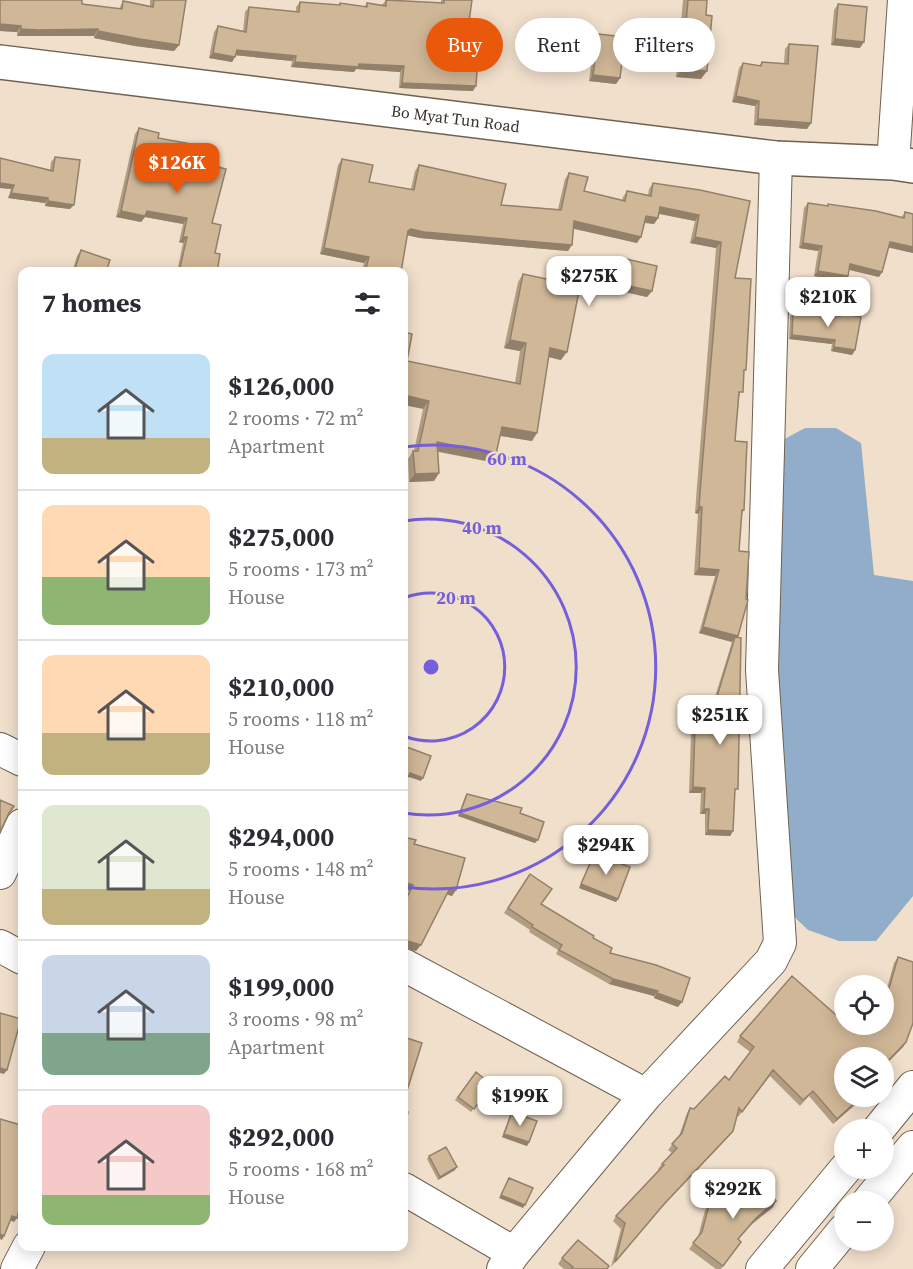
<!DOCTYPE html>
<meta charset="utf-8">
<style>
:root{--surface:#fff;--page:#f7f7f7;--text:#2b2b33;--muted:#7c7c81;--line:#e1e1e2;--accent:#ea580c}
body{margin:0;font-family:"Source Serif 4",serif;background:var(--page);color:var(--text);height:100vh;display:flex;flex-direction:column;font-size:22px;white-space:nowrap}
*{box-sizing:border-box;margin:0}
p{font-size:20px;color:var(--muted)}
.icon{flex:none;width:33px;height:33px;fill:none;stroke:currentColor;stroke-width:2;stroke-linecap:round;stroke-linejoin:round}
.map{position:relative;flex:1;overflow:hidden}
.panel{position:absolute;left:18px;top:267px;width:390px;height:984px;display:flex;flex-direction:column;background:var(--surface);border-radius:12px;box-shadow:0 3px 15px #0003}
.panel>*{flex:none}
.top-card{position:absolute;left:426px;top:18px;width:396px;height:54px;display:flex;gap:12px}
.fabs{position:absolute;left:834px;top:975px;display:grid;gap:12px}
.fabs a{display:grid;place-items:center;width:60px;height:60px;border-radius:50%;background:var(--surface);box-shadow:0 3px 15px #0003;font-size:30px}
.price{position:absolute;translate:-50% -51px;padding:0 14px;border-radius:12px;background:#fff;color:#222;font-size:20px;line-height:39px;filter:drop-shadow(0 2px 3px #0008)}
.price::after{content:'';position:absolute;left:50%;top:36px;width:18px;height:14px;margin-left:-9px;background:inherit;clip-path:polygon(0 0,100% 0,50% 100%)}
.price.current{background:var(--accent);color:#fff}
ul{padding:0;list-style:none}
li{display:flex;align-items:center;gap:18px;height:150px;padding:0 24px}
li+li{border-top:2px solid var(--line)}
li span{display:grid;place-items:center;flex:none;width:168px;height:120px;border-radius:12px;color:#555}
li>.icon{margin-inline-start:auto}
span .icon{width:72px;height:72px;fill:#fffc;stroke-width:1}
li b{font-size:26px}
h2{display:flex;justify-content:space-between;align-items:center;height:72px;padding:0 24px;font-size:26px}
.tag{padding:0 21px;border-radius:27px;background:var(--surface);box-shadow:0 3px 15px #0003;font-size:21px;line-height:54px}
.tag.current{background:var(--accent);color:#fff}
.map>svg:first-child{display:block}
</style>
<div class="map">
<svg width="913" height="1269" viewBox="0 0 913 1269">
<rect width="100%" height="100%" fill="#f0dfcb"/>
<path fill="#92adca" d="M805 428H836L861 443 874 575 913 581V896L876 941H839L808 930 779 902 776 855 779 442Z"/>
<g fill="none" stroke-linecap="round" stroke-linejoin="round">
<g stroke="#6f614f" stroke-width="34">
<path id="minor" d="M893 163 904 0
M0 749 22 760
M0 873 22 825
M0 946 22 958
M404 965 646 1095
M878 1130 913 1087
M404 1189 514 1253
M868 1202 913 1147
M17 1269 29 1246
M503 1269 514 1253 646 1095 771 961 780 943 762 670 776 158
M762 1269 846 1168
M812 1269 844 1230"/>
</g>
<g stroke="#6f614f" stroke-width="36">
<g id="major">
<path id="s1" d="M0 62 776 158 893 163 913 166"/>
</g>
</g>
<use href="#minor" stroke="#fff" stroke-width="32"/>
<use href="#major" stroke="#fff" stroke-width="33"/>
</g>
<path fill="#b39d82" d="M0 0 82 4 119 9 123 1 150 6V0H186L179 45 174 51 135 46 94 38V36H17V32L0 31Z
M386 0 441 3V0H472L466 43 473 91 399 88 400 72 356 69 354 72 291 67 292 61 236 55 232 62 209 58 214 32 218 26 243 31 245 12 249 7 296 12V7L300 2 339 5 340 3 364 7 367 3 382 5Z
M683 0H707L701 79 676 77Z
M838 4 860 48 831 45 834 10Z
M598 34 620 78 616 84 589 81 594 40Z
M789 44 811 123 807 129 754 125 755 106 732 102 739 68 743 63 759 66 762 62 784 64 785 49Z
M139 128 158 138 194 161 212 223 217 272H177L183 243 179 242 183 224 145 217 141 222 116 217 135 134Z
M55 157 70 209 45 206V203L8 198 11 189 0 188V158L50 171 51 162Z
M342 159 369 182 411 189 415 171 419 165 501 205 558 209 565 179 569 173 584 191 622 200 623 197 627 191 648 195 649 189 653 183 700 190 735 278 744 373 739 398 735 441 744 510 742 514 739 551 735 792 733 831 730 836 705 835V814H700L701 793H689L692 704 696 699 714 700 732 642 699 633 715 576 694 575 698 514 695 513 697 486 716 248 690 243 695 221 659 214 658 218 654 224 644 223 637 243 574 228 568 251 420 238 407 235 401 272H362L364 263 320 254 338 165Z
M808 203 827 206 828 204 901 218 905 212 913 214V253L888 247 882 272 879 277 849 270 845 281 814 276 818 251 799 248 804 208Z
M81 250 106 272H72L77 256Z
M622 258 652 291 647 297 612 289 618 264Z
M523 274 561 360 549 357 532 441 500 436 491 462 438 452 439 473 434 481 409 482 408 459 413 451H414L423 409 407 361 515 383 520 351 504 348 518 282Z
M793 313 838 316 840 313 855 350 852 355 831 351 832 344 789 339 790 317Z
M467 794 520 813 535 843 458 816 465 797Z
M404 837 414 844 456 890 452 896 446 894 416 951 404 948V901L409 891 404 889Z
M594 854 618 899 616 902 579 888Z
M530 874 541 904 593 938 610 953 678 1007 654 998V996L609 984 556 954 558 950 529 932 530 930 504 913Z
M898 957 906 1042 903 1047 884 1066V1058L844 1096H866L858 1102 833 1124 809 1096 800 1106 770 1076 738 1117 737 1115 729 1136 661 1208 611 1267 621 1229 613 1221 616 1216 659 1170 658 1169 662 1164 672 1153 668 1150 679 1136 687 1113 690 1108 694 1109 729 1080 750 1052 737 1042 740 1036 850 1027 851 1024H884V999L894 963Z
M476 1072 492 1085 471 1112 455 1100Z
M512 1112 529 1142 527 1146 502 1137 510 1115Z
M429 1156 455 1170 438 1180 427 1159Z
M709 1205 716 1207H773L752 1224 738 1239 741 1242 721 1269H716L689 1249 698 1237 705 1210Z
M562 1258 607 1269H564L558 1264Z"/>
<path fill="#92806a" d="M0 24 21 26 17 32 0 31Z
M21 29H98L94 36H17Z
M98 31 179 45 174 51 135 46 94 38Z
M835 39 864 42 860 48 831 45Z
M237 50 296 56 292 61 233 55Z
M213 53 235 57 232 62 209 58Z
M295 62 359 64 404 66 400 72 356 69 354 72 291 67Z
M682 69 707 71 701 79 676 77Z
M593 75 620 78 616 84 589 81Z
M402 83 476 86 473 91 399 88Z
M736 96 759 101 755 106 732 102Z
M758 119 811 123 807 129 754 125Z
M0 183 14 185 11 189 0 188Z
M11 193 48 198 45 203 8 198Z
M48 201 74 205 70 209 45 206Z
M660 207 699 215 695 221 656 213Z
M121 211H147L187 218 183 224 145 217 141 222 116 217Z
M646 216 658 218 654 224 641 222Z
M574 221 641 237 637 243 570 228Z
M411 229 572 245 568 251 420 238 406 235 408 231Z
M183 237H187L183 243 179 242Z
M695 237 721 242 716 248 690 243Z
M890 242 913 247V253L886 247Z
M803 243 822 246 818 251 799 248Z
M324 248 369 257 364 263 320 254Z
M850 264 882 272 879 277 846 269Z
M366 268 383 272H363Z
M818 271 848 276 845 281 814 276Z
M616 283 652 291 647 297 612 289Z
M792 335 835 340 832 344 789 339Z
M510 340 526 343 520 351 504 348Z
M834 347 855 350 852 355 831 351Z
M550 348 567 352 561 360 544 356Z
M404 395 429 401 423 409 404 405Z
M502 427 537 433 532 441 496 435Z
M437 442 496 454 491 462 432 450Z
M439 473 434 481 409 482 415 474Z
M699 507H702L698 514 695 513Z
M699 568 719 570 715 576 694 575Z
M703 627 738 636 734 642 735 637 732 642 699 633Z
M410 773 423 778 421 781 409 777 407 779 404 778V774Z
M693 787 705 788 701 793H689Z
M704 809H709L705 814H700Z
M460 813 538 840 535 843 458 816Z
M708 830 733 831 730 836 705 835Z
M404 882 413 885 409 891 404 889Z
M581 884 618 899 616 902 579 888Z
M450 888 456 890 452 896 445 894Z
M407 941 421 945 416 951 404 948V945Z
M613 979 658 991 654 996 609 984Z
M657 993 682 1002 678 1007 654 998Z
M906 1042 903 1047 884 1066V1065Z
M0 1068 7 1070 4 1074 0 1073Z
M866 1096 858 1102 833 1124 837 1119 862 1097Z
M733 1131 729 1136 661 1208 611 1267 665 1203Z
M504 1134 529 1142 527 1146 502 1137Z
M457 1167 455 1170 438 1180 440 1177Z
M501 1195 525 1205 523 1208 499 1198Z
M776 1201 773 1207 752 1224 734 1244 756 1218Z
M12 1216 17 1218 14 1222 9 1220Z
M0 1234 4 1236 2 1240 0 1239Z"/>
<path fill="#d0b797" stroke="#92806a" stroke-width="1.5" d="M0 0H82V4L122 9 123 1 153 7 154 0H186L179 45 140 39 98 31V29L39 30 21 29V26L0 24Z
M386 0 444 3V0H472L466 43H479L476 86 402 83 404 66 359 64 358 67 295 62 296 56 237 50 235 57 213 53 218 26 246 32 249 7 299 12 300 2 340 5V3L367 7V3L386 6Z
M688 0H707L706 15 712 16 707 71 682 69Z
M838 4 867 7 864 42 835 39Z
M598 34 625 37 620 78 593 75Z
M789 44 818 46 811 123 758 119 759 101 736 96 743 63 761 66 762 62 788 64Z
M139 128 159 133 158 138 197 145 194 161 226 169 212 223 221 225 215 253 220 254 217 272H179L187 237H183L187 218 147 211 145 216 121 211Z
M55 157 80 160 74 205 48 201V198L11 193 14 185 0 183V158L53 171Z
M342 159 373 165 369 182 414 190 419 165 506 184 501 205 561 210 569 173 588 177 584 191 625 201 627 191 651 196 653 183 700 190 750 201 735 278 751 279 746 370H744L743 392H739L735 441 747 442 744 510H742L739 551 749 552 746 599 748 600 738 636 703 627 719 570 699 568 702 507H699L701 480 721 242 695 237 699 215 660 207 658 218 646 216 641 237 574 221 572 245 424 232 411 229 408 231 401 272H383L366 268 369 257 324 248Z
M808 203 828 206V204L876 211 904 218 905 212 913 214V247L890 242 882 272 850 264 848 276 818 271 822 246 803 243Z
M81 250 110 260 106 272H74Z
M622 258 657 266 652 291 616 283Z
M523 274 580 286 567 352 550 348 537 433 502 427 496 454 437 442 439 473 415 474 413 451H418L429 401 404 395V332L412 334 407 361 520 384 526 343 510 340Z
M793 313 840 316V313L861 317 855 350 834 347 835 340 792 335Z
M735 637 741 638 738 789H735L733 831 708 830 709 809H704L705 788 693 787 696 699 716 700Z
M404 746 431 756 423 778 410 773 409 776 404 774Z
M467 794 522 808 520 813 544 822 538 840 460 813Z
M0 800 14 806 9 813 0 832Z
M404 837 416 840 414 844 465 858 456 890 450 888 421 945 404 940V904L413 885 404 882Z
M594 854 630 867 618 899 581 884Z
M530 874 552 889 541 904 594 936 593 938 612 948 610 953 656 965 690 978 682 1002 657 993 658 991 613 979 559 950 562 945 532 927 533 925 508 908Z
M898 957 913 962V1023L906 1042 884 1065V1058H844V1096H862L837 1119 813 1091 803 1100 773 1070 742 1112 739 1108 733 1131 665 1203 615 1262 625 1223 616 1216 664 1165 662 1164 677 1148 672 1144 682 1133 690 1108 694 1109 725 1076 729 1080 754 1047 740 1036 792 976 844 1022V1024H847L851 1028 853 1024H884V999H886Z
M0 1013 21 1019 7 1070 0 1068Z
M404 1037 422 1043 404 1100Z
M476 1072 492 1085 474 1109 458 1097Z
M404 1110 408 1112 404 1129Z
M512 1112 537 1121 529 1142 504 1134Z
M0 1119 21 1125 22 1121V1198L17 1218 12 1216 4 1236 0 1234Z
M446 1147 457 1167 440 1177 429 1156Z
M754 1175 776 1201 756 1218 738 1239 741 1242 723 1266 693 1243 702 1232 709 1205 716 1207Z
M509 1178 533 1188 525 1205 501 1195Z
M578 1240 609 1266 607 1269H571L573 1267 562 1258Z"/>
<g fill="none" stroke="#755fda" stroke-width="3">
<path d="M404 598A74 74 0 1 1 404 736"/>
<path d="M404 521A148 148 0 1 1 404 813"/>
<path d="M404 447A222 222 0 1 1 404 887"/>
</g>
<g text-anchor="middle" stroke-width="4.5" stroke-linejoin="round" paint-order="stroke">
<g font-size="16" fill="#38322a" stroke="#f0dfcb">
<text dy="6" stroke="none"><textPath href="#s1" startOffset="459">Bo Myat Tun Road</textPath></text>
</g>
</g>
<circle cx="431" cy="667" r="9" fill="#755fda" stroke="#f0dfcb" stroke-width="3"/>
<g font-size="18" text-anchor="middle" font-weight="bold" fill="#755fda" stroke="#f0dfcb" stroke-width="4.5" stroke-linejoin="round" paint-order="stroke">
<text x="507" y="465">60 m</text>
<text x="482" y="534">40 m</text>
<text x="456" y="604">20 m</text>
</g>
</svg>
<div class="fabs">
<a><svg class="icon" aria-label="locate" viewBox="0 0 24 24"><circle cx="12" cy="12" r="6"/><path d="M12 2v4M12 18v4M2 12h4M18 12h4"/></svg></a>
<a><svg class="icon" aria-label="layers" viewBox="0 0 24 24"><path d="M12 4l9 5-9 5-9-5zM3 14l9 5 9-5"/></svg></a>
<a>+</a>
<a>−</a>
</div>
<b class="price current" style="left:177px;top:194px">$126K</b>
<b class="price" style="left:589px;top:307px">$275K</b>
<b class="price" style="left:828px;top:328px">$210K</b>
<b class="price" style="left:720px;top:746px">$251K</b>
<b class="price" style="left:606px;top:876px">$294K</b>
<b class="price" style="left:520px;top:1127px">$199K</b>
<b class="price" style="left:733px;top:1220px">$292K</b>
<div class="top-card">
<a class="tag current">Buy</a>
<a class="tag">Rent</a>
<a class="tag">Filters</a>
</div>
<section class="panel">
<h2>7 homes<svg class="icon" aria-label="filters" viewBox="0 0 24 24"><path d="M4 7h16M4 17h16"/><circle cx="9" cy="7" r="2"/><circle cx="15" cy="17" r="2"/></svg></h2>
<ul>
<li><span style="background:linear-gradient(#bfe0f5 70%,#c2b280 0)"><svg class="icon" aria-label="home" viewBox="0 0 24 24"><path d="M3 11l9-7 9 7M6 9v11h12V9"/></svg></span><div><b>$126,000</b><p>2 rooms · 72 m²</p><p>Apartment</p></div></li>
<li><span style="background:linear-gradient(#ffd9b3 60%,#8fb573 0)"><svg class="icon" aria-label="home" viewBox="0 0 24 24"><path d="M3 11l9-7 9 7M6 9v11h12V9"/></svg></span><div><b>$275,000</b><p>5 rooms · 173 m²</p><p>House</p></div></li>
<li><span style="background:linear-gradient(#ffd9b3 65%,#c2b280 0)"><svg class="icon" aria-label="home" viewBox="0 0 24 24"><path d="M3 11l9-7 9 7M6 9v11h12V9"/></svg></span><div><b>$210,000</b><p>5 rooms · 118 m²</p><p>House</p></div></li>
<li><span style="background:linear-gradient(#dfe7d0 70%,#c2b280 0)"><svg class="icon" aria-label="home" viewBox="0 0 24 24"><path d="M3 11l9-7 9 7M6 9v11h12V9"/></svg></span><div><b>$294,000</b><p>5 rooms · 148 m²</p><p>House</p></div></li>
<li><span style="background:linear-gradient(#c9d6e8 65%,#7fa58c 0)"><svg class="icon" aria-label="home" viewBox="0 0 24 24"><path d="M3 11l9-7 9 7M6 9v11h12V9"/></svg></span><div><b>$199,000</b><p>3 rooms · 98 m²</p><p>Apartment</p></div></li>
<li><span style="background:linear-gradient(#f6c9c9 75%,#8fb573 0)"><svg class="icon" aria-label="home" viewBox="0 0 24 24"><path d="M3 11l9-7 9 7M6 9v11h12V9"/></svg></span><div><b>$292,000</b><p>5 rooms · 168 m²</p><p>House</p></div></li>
</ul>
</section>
</div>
